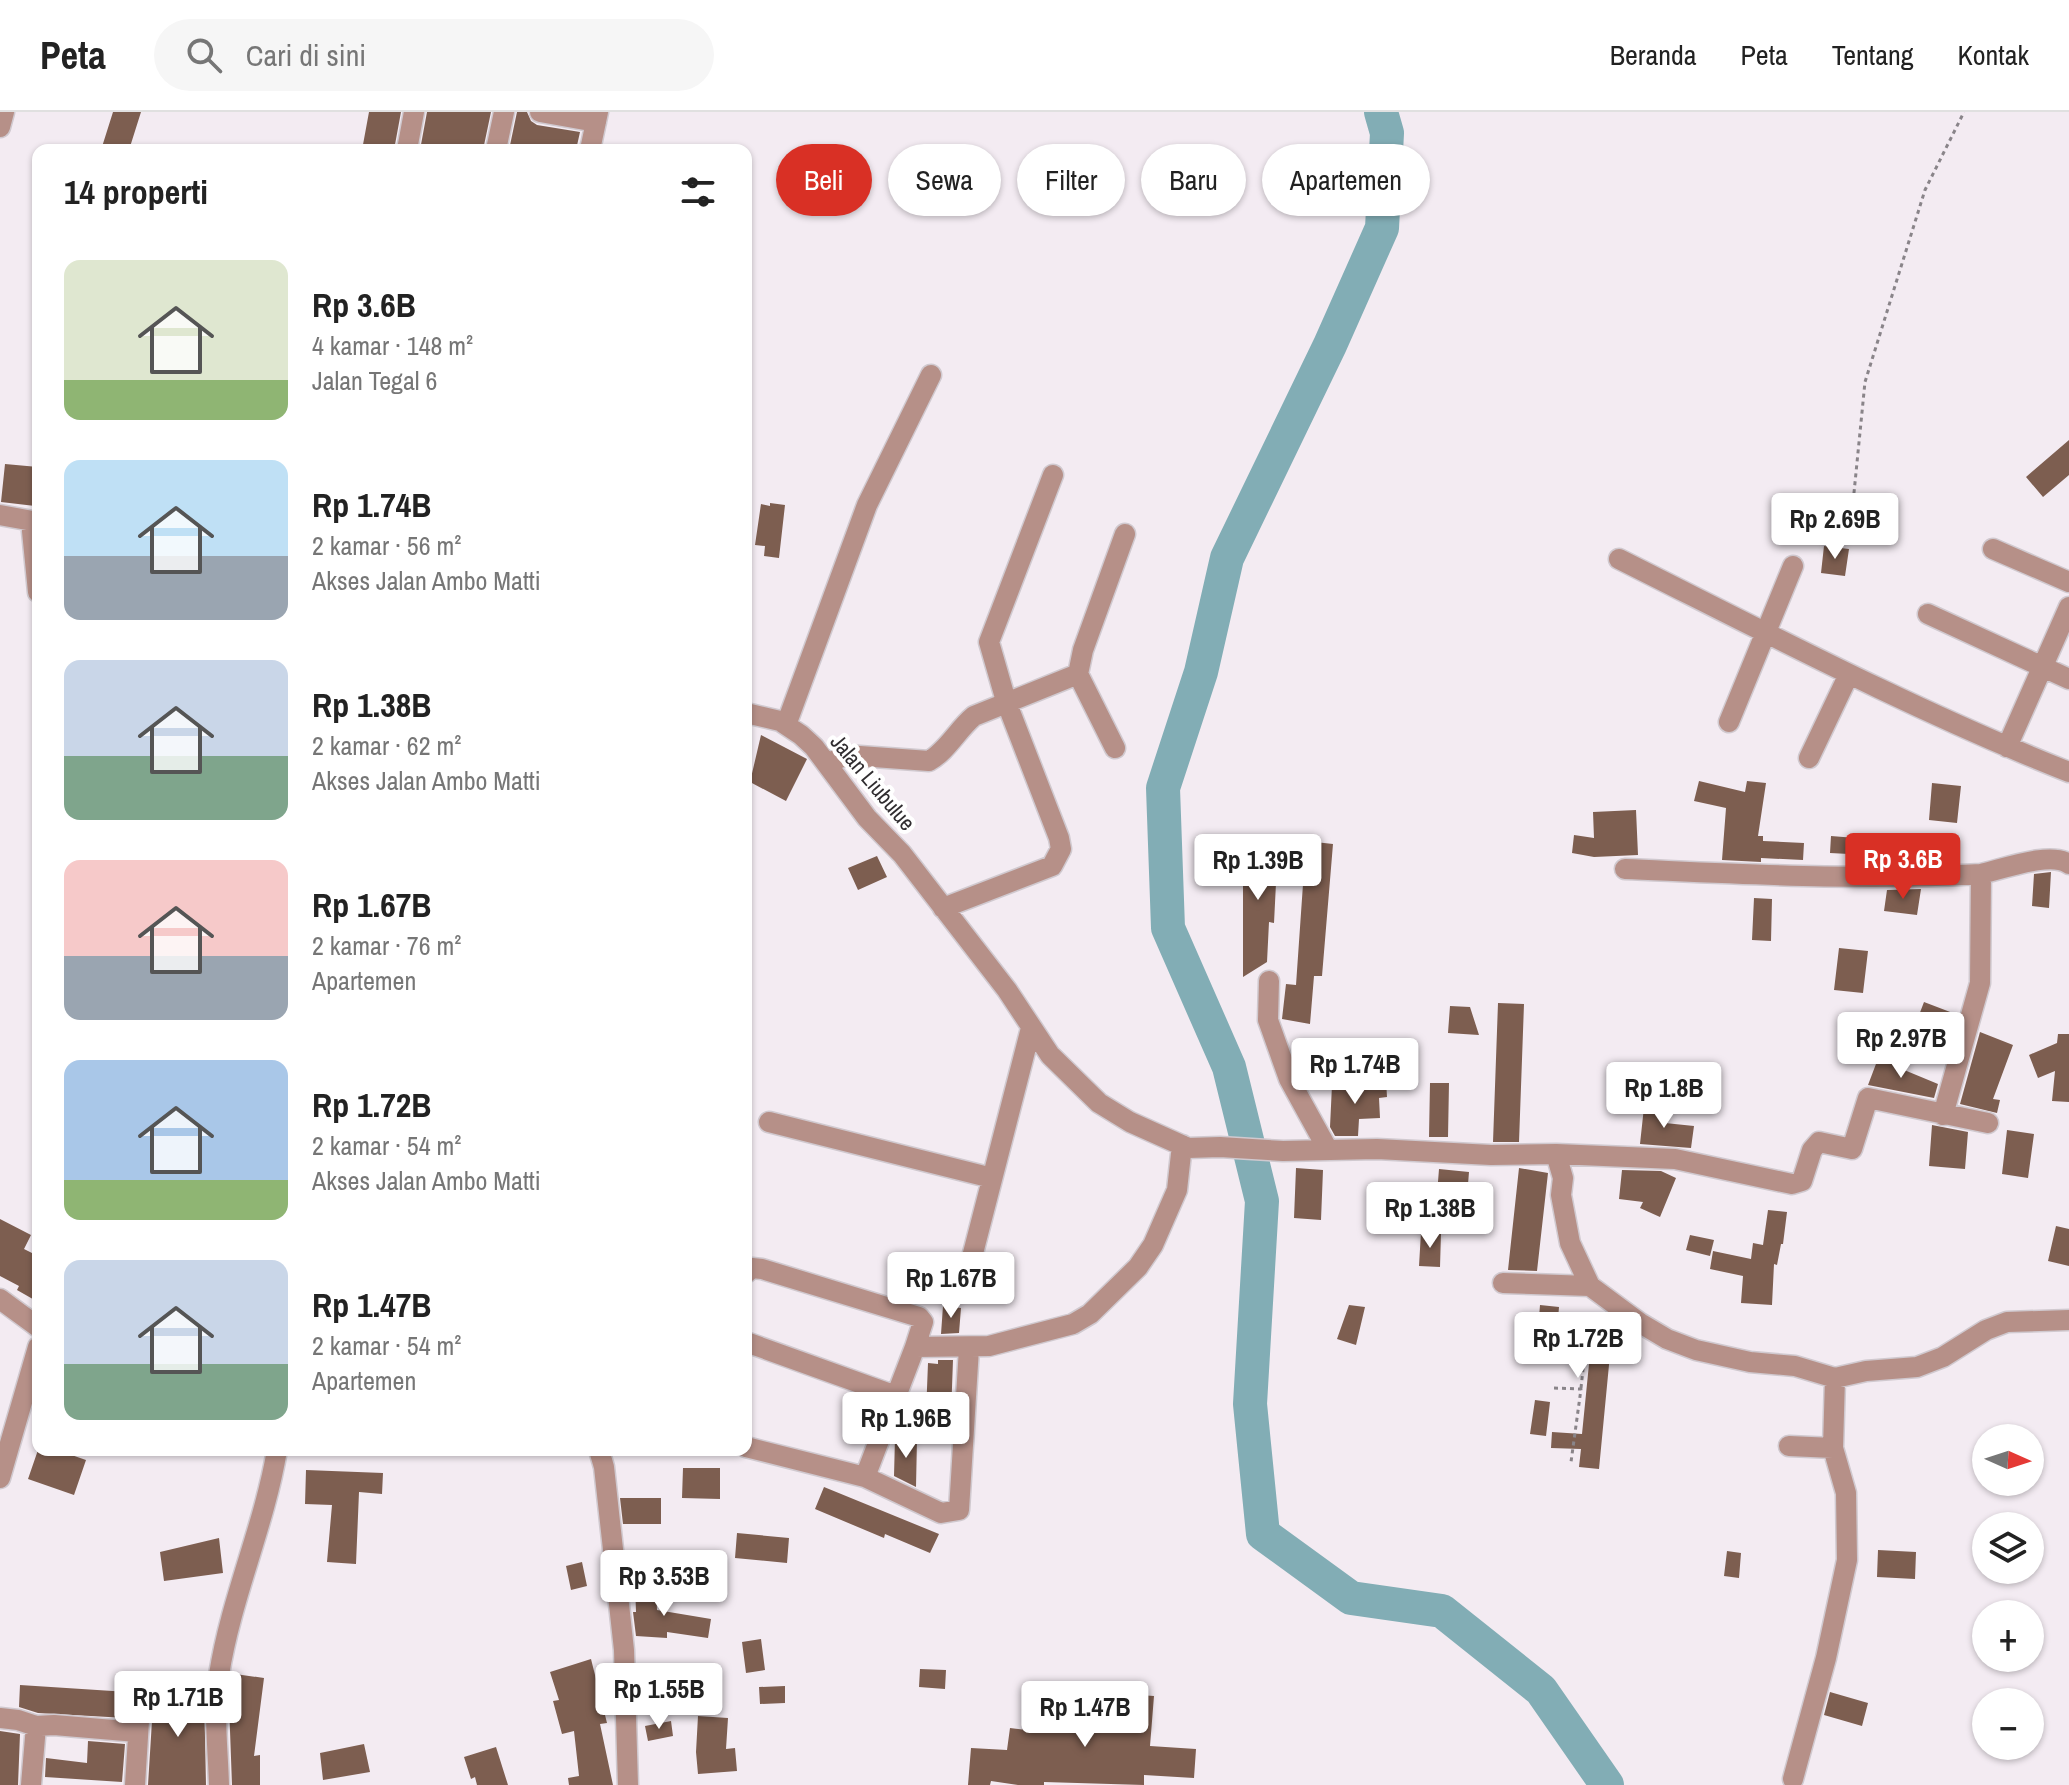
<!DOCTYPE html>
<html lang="id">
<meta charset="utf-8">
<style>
:root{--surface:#fff;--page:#f6f6f6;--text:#222;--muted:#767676;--line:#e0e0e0;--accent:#d93025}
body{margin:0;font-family:"Archivo Narrow",sans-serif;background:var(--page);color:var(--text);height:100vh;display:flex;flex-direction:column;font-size:30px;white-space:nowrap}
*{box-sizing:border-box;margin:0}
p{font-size:26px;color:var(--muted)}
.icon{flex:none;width:44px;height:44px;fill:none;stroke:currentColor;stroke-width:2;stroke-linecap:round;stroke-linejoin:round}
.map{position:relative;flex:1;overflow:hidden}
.side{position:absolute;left:32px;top:32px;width:720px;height:1312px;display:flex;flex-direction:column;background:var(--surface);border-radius:16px;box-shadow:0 2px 6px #0004}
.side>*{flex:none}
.guide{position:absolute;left:776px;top:32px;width:760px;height:72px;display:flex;gap:16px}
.needle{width:52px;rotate:93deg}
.controls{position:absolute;left:1972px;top:1312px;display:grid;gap:16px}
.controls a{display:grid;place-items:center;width:72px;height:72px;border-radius:50%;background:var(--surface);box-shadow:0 2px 6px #0004;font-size:40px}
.price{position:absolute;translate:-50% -68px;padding:0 18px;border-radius:8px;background:#fff;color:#222;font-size:26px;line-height:52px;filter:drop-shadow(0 2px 4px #0008)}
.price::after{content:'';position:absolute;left:50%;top:48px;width:24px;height:18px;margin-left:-12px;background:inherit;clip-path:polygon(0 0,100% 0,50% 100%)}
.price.on{background:var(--accent);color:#fff}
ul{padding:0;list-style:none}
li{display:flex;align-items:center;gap:24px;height:200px;padding:0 32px}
li span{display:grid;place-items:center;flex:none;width:224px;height:160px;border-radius:16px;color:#555}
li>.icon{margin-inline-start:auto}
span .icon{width:96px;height:96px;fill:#fffc;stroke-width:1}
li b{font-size:34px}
h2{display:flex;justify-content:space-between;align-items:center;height:96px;padding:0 32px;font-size:34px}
.tag{padding:0 28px;border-radius:36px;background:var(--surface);box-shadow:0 2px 6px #0004;font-size:28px;line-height:72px}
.tag.on{background:var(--accent);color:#fff}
header{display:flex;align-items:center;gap:48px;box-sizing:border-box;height:112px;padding:0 40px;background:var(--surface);border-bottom:2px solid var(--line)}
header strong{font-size:38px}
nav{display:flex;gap:44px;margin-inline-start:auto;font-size:28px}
.search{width:560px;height:72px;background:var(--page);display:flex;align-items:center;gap:20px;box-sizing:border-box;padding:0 28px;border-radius:44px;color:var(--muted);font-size:30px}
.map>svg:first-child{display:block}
</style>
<header>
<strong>Peta</strong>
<div class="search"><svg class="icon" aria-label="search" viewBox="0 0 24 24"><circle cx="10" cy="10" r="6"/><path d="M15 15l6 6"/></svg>Cari di sini</div>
<nav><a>Beranda</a><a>Peta</a><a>Tentang</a><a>Kontak</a></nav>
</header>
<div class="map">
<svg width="2069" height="1673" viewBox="0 0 2069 1673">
<rect width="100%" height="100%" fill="#f3ebf2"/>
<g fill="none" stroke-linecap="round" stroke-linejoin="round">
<path stroke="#82adb5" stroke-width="34" d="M1381 0 1387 21 1382 116 1330 233 1227 446 1201 560 1163 676 1168 816 1229 955 1262 1089 1250 1292 1263 1422 1351 1486 1442 1499 1541 1578 1607 1673"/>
</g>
<path fill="#7d5e50" d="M113 0H141L129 38H101Z
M369 0H401L394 38H362Z
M427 0H491L483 38H420Z
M517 0H527L531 9 537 13 580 20 576 38H509Z
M2069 328V363L2043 385 2026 365Z
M5 352 38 355 35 394 1 390Z
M770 391 785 393 779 446 764 444 765 434 755 433 761 392 770 394Z
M1824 434 1849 437 1845 464 1821 461Z
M761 623 807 647 786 689 750 670Z
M1699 669 1745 680 1747 669 1766 671 1758 724H1763V729L1804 731 1803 748 1761 746V750L1722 748 1726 696 1694 689Z
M1932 671 1961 674 1957 711 1929 708Z
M1636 698 1638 743 1594 745 1572 741 1574 723 1594 726 1593 700Z
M1880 723 1897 724 1896 752H1848L1849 742 1830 741 1831 724 1880 728Z
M1306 729 1333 732 1322 864H1314L1310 912 1282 907 1286 872 1296 873Z
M1243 731H1278L1274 811 1269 810 1267 850 1243 865Z
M877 744 887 765 858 778 848 756Z
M2051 760 2049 796 2032 794 2034 762Z
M1921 777 1917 803 1884 799 1887 778Z
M1754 786 1772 787 1771 829 1752 828Z
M1839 836 1868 839 1863 881 1834 878Z
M1924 890 1958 903 1952 924 1916 911Z
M1498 891 1524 892 1519 1030H1493Z
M1450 894 1470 895 1479 923 1448 921Z
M1980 920 2013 933 1993 987 2000 988 1997 1001 1960 992Z
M2058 922H2069V990L2052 989 2055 959 2038 966 2029 943 2057 931Z
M1879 944 1898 951 1897 955 1938 972 1934 986 1868 973Z
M1386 968 1387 985 1379 986 1380 1006 1359 1007 1358 1024H1335L1330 1015 1332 973 1365 975 1364 969Z
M1430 971H1449L1448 1025H1429Z
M1644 995 1667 997 1665 1011 1694 1014 1691 1036 1640 1032Z
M1932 1013 1968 1020 1965 1057 1929 1054Z
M2007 1018 2034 1022 2028 1066 2002 1062Z
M1296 1056 1323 1058 1321 1108 1294 1106Z
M1519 1056 1548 1061 1537 1159 1508 1158Z
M1439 1057 1469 1060 1466 1097 1436 1095Z
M1622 1058 1661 1059 1676 1066 1660 1105 1640 1096 1643 1090 1619 1087Z
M1768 1098 1787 1100 1783 1132H1781L1777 1153 1774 1152 1772 1193 1741 1191 1743 1164 1710 1157 1713 1139 1751 1147 1753 1131 1763 1133Z
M0 1107 31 1123 24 1137 38 1144V1190L17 1178 19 1174 0 1164Z
M2056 1114 2069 1117V1154L2048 1149Z
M1421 1120 1441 1121 1440 1155 1419 1154Z
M1690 1123 1714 1128 1710 1144 1686 1138Z
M1349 1193 1365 1195 1356 1233 1337 1227Z
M1540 1193 1559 1195 1558 1207 1585 1210 1584 1229 1611 1232 1599 1357 1579 1355 1581 1337 1551 1336 1552 1320 1582 1322 1589 1252 1536 1243Z
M943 1194 961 1196 959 1221 941 1222Z
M938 1248H953L951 1303 926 1302 928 1251 938 1252Z
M1535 1288 1550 1290 1546 1324 1530 1322Z
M895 1326 917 1327 916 1375 894 1364Z
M38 1338H57L86 1348 74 1383 28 1367Z
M683 1356H720V1387L682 1386Z
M306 1358 383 1361 382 1382 359 1380 356 1452 327 1450 332 1393 305 1392Z
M824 1375 939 1422 930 1441 885 1422 884 1426 815 1397Z
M620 1386H661V1412H623Z
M737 1421 789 1426 787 1451 735 1446Z
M219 1426 223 1461 164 1469 160 1440Z
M1878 1438 1916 1440 1915 1467 1877 1465Z
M1727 1439 1741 1441 1739 1466 1724 1464Z
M582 1450 587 1474 571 1478 566 1454Z
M635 1472H656L657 1498 711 1507 708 1526 667 1520V1526L636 1524 633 1500H636Z
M761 1527 765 1558 746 1561 742 1530Z
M591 1547 607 1611 600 1612 613 1673H569L568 1666 579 1664 574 1619 562 1622 553 1589 559 1588 550 1560Z
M920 1557 946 1558 945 1577 919 1575Z
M235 1562 264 1566 254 1644 260 1643V1673H232L229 1591Z
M20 1573 128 1580 126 1606 38 1601 19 1595Z
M785 1574V1591L760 1592 759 1575Z
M154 1577 204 1579 206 1673H148Z
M1830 1580 1868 1591 1862 1614 1824 1603Z
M1123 1582 1154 1584 1150 1634 1196 1637 1194 1666 1144 1663V1673L1044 1670V1673H1018L991 1669 990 1673H968L971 1636 1007 1638 1010 1616 1052 1621 1054 1589 1082 1591V1593L1122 1592Z
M698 1604 728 1606 726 1637 735 1636 737 1659 698 1662 696 1640Z
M671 1609 673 1624 648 1629 645 1614Z
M0 1619 20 1622 18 1673H0Z
M88 1629 125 1632 122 1670 45 1665 46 1646 87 1651Z
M364 1632 370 1660 323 1668 320 1641Z
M496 1635 508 1673H477L475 1665 471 1667 464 1645Z"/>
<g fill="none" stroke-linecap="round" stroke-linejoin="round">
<g stroke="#d0c9cf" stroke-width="23">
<path id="minor" d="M540 0 596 10
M0 15 4 0
M407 38 414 0
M496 38 504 0
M590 38 598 0
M0 403 38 410
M31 409 38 480
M1993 437 2069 470
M1619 447C1767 521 1915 599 2069 660
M1928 502 2069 567
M746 601 780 609 801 623 814 635 867 706 902 742 1007 878 1050 943 1099 991 1130 1010 1188 1036 1220 1035 1283 1039 1377 1037 1491 1043 1556 1042 1563 1066 1561 1083 1570 1131 1590 1174 1640 1211 1667 1227 1696 1238 1750 1250 1795 1254 1835 1266 1866 1259 1917 1255 1943 1245 1986 1218 2007 1210 2069 1208
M1729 610 1793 454
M786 613 867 393 931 263
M2007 635 2069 495
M1115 636 1078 562 1083 538 1125 422
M1809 646 1849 562
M827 652 846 643 929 649C947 639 958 617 974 604L1078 562
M1625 757C1743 762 1863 769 1981 762
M943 796 1052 754 1061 737 1059 726 1006 589 989 530 1053 363
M1269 869 1268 908 1289 967 1328 1038
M1943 1003 1980 871 1981 762C2003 757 2051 739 2069 752
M769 1010 992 1066
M1556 1042 1675 1047 1792 1072 1802 1069 1812 1038 1819 1030 1852 1037 1868 986 1988 1011
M971 1149 1031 916
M746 1161 752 1156 762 1157 919 1205 923 1210 915 1235
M1503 1171 1590 1174
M0 1187 38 1215
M746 1230 896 1284
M1789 1334 1833 1336
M746 1335 865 1365 915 1235 989 1234 1073 1212 1090 1202 1138 1155 1153 1133 1177 1078 1182 1033
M599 1338 604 1355 624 1538 628 1673
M865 1365 941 1401 959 1398 969 1236
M0 1366 38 1235
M0 1606 18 1608 36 1614
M1793 1667 1826 1546 1847 1448 1846 1381 1833 1336 1835 1266
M31 1673 36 1614 54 1613 137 1620
M135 1673 141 1577
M219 1673C218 1637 213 1599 219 1563 231 1486 264 1415 277 1338"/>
</g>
<path stroke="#898489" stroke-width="3" stroke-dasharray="4 4" stroke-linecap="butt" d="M1850 421 1865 270 1925 78 1964 0
M746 451 751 452 746 488
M1554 1276 1581 1277 1571 1350
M1581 1276 1585 1239 1593 1201"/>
<use href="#minor" stroke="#b69088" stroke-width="20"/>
</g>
<g text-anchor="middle" stroke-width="8" stroke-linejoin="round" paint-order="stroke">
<g font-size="22" fill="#302d30" stroke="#fff">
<text transform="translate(873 670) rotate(50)" y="8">Jalan Liubulue</text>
</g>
</g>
</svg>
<div class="controls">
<a><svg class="needle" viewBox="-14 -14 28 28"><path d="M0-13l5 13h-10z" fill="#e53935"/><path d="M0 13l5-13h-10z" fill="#767676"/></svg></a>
<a><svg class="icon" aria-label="layers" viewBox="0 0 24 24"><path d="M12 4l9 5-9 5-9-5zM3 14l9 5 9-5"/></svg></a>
<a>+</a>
<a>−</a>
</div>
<b class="price" style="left:1835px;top:449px">Rp 2.69B</b>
<b class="price on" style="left:1903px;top:789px">Rp 3.6B</b>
<b class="price" style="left:1258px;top:790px">Rp 1.39B</b>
<b class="price" style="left:1901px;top:968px">Rp 2.97B</b>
<b class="price" style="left:1355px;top:994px">Rp 1.74B</b>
<b class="price" style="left:1664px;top:1018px">Rp 1.8B</b>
<b class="price" style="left:1430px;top:1138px">Rp 1.38B</b>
<b class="price" style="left:951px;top:1208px">Rp 1.67B</b>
<b class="price" style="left:1578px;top:1268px">Rp 1.72B</b>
<b class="price" style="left:906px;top:1348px">Rp 1.96B</b>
<b class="price" style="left:664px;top:1506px">Rp 3.53B</b>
<b class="price" style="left:659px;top:1619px">Rp 1.55B</b>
<b class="price" style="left:178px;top:1627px">Rp 1.71B</b>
<b class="price" style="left:1085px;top:1637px">Rp 1.47B</b>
<div class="guide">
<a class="tag on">Beli</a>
<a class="tag">Sewa</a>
<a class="tag">Filter</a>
<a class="tag">Baru</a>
<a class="tag">Apartemen</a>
</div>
<section class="side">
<h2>14 properti<svg class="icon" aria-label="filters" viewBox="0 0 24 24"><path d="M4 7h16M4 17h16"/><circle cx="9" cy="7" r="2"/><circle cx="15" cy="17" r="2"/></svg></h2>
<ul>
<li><span style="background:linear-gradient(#dfe7d0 75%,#8fb573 0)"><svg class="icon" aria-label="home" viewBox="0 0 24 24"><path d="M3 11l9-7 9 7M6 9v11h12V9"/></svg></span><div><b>Rp 3.6B</b><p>4 kamar · 148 m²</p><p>Jalan Tegal 6</p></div></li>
<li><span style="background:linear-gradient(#bfe0f5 60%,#9aa5b1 0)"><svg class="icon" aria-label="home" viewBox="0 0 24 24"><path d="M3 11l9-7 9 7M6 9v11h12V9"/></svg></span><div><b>Rp 1.74B</b><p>2 kamar · 56 m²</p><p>Akses Jalan Ambo Matti</p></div></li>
<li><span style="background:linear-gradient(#c9d6e8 60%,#7fa58c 0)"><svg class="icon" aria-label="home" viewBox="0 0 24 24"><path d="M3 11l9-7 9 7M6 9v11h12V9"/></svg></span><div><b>Rp 1.38B</b><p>2 kamar · 62 m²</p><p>Akses Jalan Ambo Matti</p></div></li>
<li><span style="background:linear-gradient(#f6c9c9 60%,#9aa5b1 0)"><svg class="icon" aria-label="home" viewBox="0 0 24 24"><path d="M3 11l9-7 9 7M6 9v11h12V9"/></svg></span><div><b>Rp 1.67B</b><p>2 kamar · 76 m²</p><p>Apartemen</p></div></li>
<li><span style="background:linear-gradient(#a9c7e8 75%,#8fb573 0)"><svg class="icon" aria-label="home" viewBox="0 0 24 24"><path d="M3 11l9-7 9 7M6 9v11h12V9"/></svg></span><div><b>Rp 1.72B</b><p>2 kamar · 54 m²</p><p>Akses Jalan Ambo Matti</p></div></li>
<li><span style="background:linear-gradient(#c9d6e8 65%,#7fa58c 0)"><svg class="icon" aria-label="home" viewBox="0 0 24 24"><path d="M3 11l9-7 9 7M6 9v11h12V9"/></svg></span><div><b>Rp 1.47B</b><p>2 kamar · 54 m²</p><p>Apartemen</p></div></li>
</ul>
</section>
</div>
